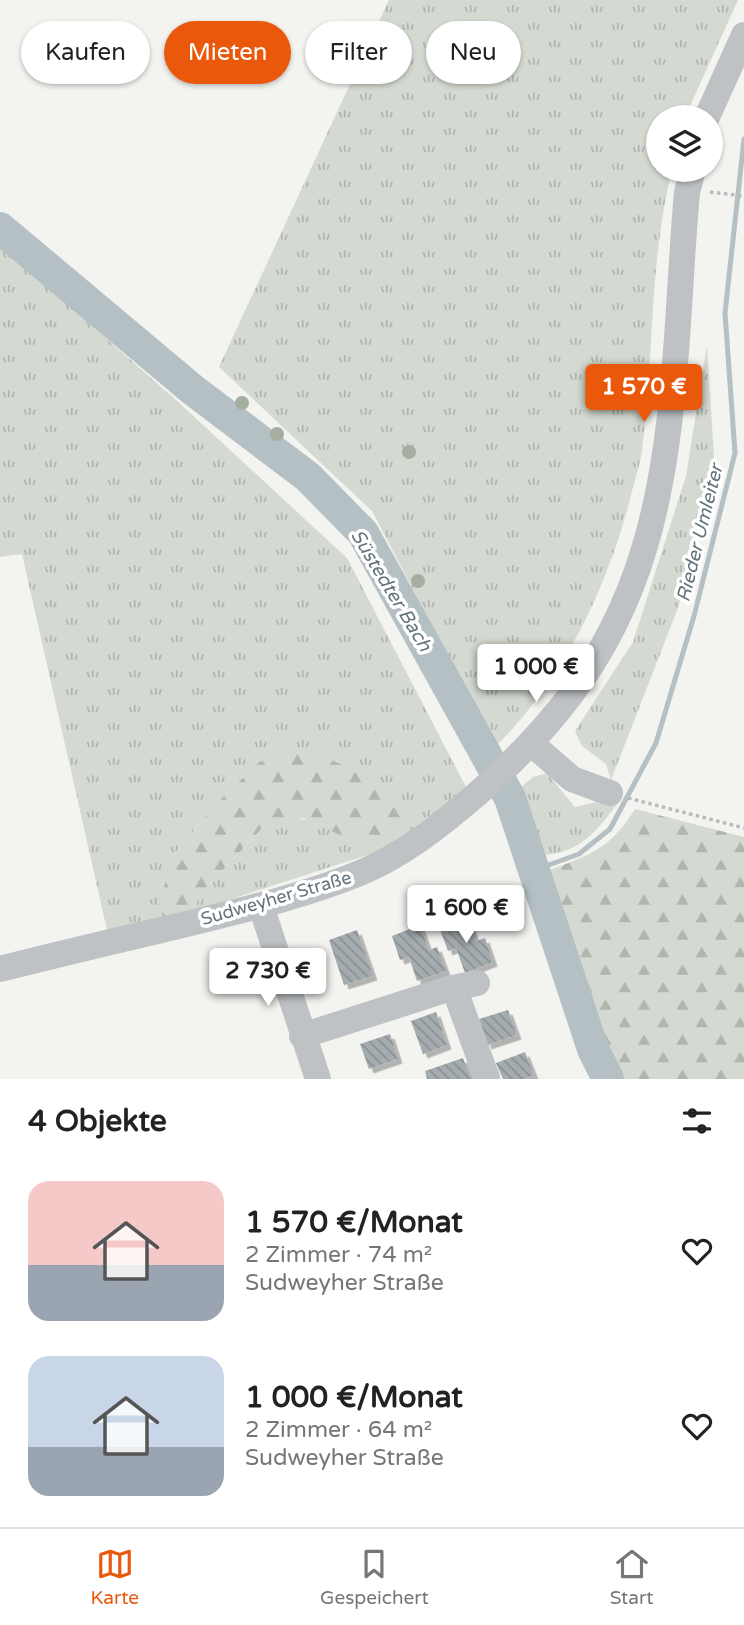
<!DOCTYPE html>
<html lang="de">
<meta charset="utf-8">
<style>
:root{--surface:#fff;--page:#f6f6f6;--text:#222;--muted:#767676;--line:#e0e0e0;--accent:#ea580c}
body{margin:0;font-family:"Varela Round",sans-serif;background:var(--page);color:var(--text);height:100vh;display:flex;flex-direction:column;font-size:26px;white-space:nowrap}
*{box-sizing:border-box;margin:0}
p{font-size:23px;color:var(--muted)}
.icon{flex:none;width:38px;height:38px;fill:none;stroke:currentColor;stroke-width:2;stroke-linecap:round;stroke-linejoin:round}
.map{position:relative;height:1079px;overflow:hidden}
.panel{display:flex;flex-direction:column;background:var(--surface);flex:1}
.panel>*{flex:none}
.top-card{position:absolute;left:21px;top:21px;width:704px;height:63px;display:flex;gap:14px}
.controls{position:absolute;left:646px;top:105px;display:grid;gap:14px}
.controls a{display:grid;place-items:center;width:77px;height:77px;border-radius:50%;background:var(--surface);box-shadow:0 2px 5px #0004;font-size:35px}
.price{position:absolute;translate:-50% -60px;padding:0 16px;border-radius:7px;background:#fff;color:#222;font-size:23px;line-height:46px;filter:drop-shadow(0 2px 4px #0008)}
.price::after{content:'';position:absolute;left:50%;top:42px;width:21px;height:16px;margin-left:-10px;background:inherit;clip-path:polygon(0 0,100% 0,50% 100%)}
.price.on{background:var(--accent);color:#fff}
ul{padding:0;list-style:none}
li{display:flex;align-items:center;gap:21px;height:175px;padding:0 28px}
li span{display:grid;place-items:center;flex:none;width:196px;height:140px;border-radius:21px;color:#555}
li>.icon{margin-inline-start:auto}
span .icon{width:84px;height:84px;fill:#fffc;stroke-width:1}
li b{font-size:30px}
h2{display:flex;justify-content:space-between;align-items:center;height:84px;padding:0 28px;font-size:30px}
.chip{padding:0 24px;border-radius:32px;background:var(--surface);box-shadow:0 2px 5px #0004;font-size:24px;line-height:63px}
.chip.on{background:var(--accent);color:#fff}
.menu{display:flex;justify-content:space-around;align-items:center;height:98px;border-top:2px solid var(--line);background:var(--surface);font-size:19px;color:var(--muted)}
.menu a{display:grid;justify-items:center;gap:4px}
.menu .on{color:var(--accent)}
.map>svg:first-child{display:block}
</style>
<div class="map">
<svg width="744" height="1079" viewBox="0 0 744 1079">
<defs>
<pattern id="grass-tufts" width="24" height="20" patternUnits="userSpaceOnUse" patternTransform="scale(1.75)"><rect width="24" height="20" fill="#d4dad1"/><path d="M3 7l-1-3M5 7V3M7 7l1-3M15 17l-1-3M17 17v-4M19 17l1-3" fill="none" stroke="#b0b5af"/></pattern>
<pattern id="forest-firs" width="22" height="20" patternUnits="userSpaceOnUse" patternTransform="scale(1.75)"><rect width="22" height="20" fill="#d4dad1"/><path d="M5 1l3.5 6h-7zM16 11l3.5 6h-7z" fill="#b0b5af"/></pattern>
<pattern id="building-back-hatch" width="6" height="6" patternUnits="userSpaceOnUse" patternTransform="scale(1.75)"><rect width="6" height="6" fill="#a5acb0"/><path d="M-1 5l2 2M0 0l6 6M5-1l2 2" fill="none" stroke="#8a9094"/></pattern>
<filter id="shadow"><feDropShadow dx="4.5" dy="4.5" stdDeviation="0" flood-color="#0004"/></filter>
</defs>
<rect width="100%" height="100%" fill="#f3f3f0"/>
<path fill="url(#grass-tufts)" d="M389 0H738L685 117H658V170H672C649 261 654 358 642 451 639 468 633 486 629 503 605 593 562 681 495 747L372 511 219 367Z
M0 245 176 400 347 558 467 789 413 828 400 800 259 762 216 804 175 853 164 918 107 930 22 554 0 557Z
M707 345 714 457 678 608 611 780 606 764 582 746 575 731 633 642 686 476Z
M547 773 575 807 609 799 618 803C596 832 579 854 541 855L516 791 533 777Z
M286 818C319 817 348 838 377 852L191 912 203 891 266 824Z"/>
<path fill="url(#forest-firs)" d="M307 751 364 773 400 800 413 828 377 852 303 818 266 824 203 891 191 912 164 918 158 906 175 853 216 804 259 762Z
M635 809 744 837V1079H620C589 1014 564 942 547 871 590 855 610 849 635 809Z"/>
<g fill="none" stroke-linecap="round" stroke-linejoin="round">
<path stroke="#b5c0c4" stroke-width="5" d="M532 871 579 854 610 829 656 743 694 616 735 453 725 313 744 139"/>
<path stroke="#b5c0c4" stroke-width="32" d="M0 228 193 390 308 477 363 533 510 798 593 1049 608 1079"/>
</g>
<path fill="url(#building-back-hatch)" filter="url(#shadow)" d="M468 917 476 941 485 938 493 962 465 973 456 948 448 951 439 927Z
M420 925 429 950 437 947 446 971 417 981 409 957 400 960 392 936Z
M357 930 373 976 344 985 329 940Z
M508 1010 517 1035 487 1045 479 1019Z
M436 1012 447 1045 423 1054 411 1021Z
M390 1034 398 1059 369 1069 360 1044Z
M525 1052 534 1075 524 1079H503L496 1063Z
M463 1058 471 1079H427L425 1071Z"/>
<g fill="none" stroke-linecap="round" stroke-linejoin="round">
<path stroke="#b8babc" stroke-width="3.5" stroke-dasharray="3.5 3.5" stroke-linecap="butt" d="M712 163 721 133
M710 192 744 196
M628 798 744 828"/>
<path stroke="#bfc2c5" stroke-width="26" d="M707 117 744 35
M532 744 572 779 610 793
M261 906 318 1079
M0 969C59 954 119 940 178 926 239 911 301 897 360 873 403 855 441 825 477 794 573 710 631 625 657 498 678 398 678 293 687 192L693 170
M454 988 487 1078
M302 1036 448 989 477 983"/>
</g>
<g fill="#a6aea2">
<circle cx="242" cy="403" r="7"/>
<circle cx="277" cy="434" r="7"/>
<circle cx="409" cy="452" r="7"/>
<circle cx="418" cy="581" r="7"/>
</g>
<g text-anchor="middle" stroke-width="7" stroke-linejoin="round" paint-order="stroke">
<g font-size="18" fill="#65737e" stroke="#fff">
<text transform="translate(276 898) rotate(-16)" y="6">Sudweyher Straße</text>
</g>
<g font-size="19" font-style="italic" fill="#61757b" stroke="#fff">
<text transform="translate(699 533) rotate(-76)" y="7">Rieder Umleiter</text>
<text transform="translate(392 590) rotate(59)" y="7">Süstedter Bach</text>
</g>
</g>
</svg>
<div class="controls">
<a><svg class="icon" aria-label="layers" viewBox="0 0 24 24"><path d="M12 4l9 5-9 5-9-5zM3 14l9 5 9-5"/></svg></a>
</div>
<b class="price on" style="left:644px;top:424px">1 570 €</b>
<b class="price" style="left:536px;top:704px">1 000 €</b>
<b class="price" style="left:466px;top:945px">1 600 €</b>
<b class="price" style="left:268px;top:1008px">2 730 €</b>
<div class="top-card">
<a class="chip">Kaufen</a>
<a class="chip on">Mieten</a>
<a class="chip">Filter</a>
<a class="chip">Neu</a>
</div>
</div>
<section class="panel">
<h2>4 Objekte<svg class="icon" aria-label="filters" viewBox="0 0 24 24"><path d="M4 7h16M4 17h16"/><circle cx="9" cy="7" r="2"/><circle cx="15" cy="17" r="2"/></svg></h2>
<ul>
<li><span style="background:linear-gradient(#f6c9c9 60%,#9aa5b1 0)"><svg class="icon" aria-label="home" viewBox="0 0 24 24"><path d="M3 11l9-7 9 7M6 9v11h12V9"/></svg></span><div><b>1 570 €/Monat</b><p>2 Zimmer · 74 m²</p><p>Sudweyher Straße</p></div><svg class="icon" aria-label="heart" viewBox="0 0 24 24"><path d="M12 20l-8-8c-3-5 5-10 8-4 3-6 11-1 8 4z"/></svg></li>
<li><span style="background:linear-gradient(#c9d6e8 65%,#9aa5b1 0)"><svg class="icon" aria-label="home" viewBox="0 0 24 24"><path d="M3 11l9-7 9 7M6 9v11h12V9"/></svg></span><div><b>1 000 €/Monat</b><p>2 Zimmer · 64 m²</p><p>Sudweyher Straße</p></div><svg class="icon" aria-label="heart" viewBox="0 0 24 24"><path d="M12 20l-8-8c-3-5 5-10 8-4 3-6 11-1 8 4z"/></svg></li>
</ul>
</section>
<nav class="menu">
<a class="on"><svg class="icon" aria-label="map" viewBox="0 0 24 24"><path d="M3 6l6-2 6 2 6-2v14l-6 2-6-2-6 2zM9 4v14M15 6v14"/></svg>Karte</a>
<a><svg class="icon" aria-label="saved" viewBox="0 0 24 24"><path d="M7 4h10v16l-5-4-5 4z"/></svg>Gespeichert</a>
<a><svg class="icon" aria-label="home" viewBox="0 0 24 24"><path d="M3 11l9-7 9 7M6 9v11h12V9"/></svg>Start</a>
</nav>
